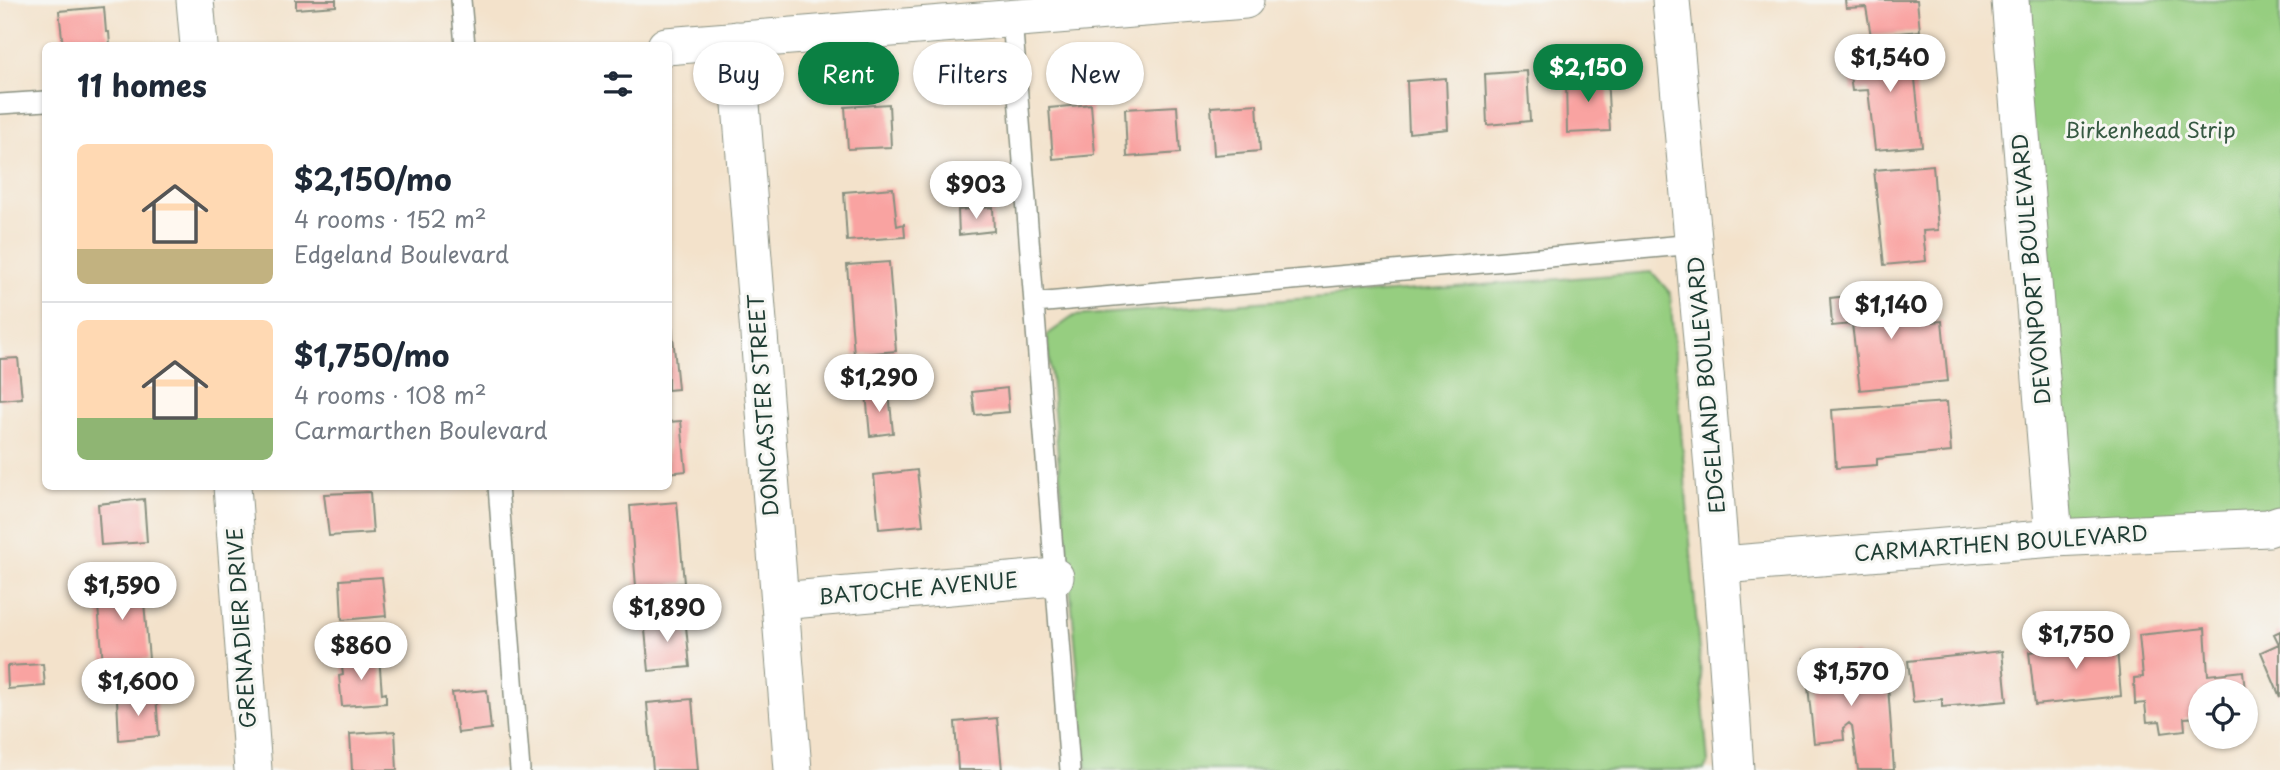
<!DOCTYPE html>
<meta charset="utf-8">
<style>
:root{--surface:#fff;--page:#f2f2f3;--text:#1f2937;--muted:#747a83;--line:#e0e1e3;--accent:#0b8043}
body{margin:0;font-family:"Playpen Sans",sans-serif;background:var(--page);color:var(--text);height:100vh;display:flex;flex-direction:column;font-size:26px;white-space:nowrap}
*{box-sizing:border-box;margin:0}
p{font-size:23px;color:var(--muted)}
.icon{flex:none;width:38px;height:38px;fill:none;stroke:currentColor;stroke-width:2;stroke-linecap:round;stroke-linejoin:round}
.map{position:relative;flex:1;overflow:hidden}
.sheet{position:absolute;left:42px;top:42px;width:630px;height:448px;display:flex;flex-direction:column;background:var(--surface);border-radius:10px;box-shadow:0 2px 5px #0004}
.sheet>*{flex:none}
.banner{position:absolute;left:693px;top:42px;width:665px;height:63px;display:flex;gap:14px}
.tools{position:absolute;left:2188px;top:679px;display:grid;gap:14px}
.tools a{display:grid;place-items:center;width:70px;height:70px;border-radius:50%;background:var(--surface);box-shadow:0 2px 5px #0004;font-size:35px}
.price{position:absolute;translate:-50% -60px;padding:0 16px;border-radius:24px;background:#fff;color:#222;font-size:23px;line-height:46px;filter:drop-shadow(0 2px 4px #0008)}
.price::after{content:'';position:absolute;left:50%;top:42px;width:21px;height:16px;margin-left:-10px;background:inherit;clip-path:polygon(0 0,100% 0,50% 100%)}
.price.selected{background:var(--accent);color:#fff}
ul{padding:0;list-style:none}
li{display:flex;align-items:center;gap:21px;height:175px;padding:0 35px}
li+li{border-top:2px solid var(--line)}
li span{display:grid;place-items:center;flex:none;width:196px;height:140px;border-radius:10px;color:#555}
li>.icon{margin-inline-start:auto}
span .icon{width:84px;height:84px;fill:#fffc;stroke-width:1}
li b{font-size:30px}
h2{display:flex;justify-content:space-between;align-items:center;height:84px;padding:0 35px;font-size:30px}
.tag{padding:0 24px;border-radius:32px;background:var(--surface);box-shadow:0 2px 5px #0004;font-size:24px;line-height:63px}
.tag.selected{background:var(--accent);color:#fff}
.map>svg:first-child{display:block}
</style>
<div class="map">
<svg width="2280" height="770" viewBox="0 0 2280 770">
<rect width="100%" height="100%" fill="#f6f6f2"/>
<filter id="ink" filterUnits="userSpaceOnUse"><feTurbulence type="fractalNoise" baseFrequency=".0143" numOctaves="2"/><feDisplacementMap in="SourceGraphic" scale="14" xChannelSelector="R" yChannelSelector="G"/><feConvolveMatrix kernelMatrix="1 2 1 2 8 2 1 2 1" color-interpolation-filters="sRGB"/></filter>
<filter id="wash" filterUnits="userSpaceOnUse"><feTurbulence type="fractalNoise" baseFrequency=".00686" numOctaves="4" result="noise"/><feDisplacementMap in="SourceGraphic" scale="28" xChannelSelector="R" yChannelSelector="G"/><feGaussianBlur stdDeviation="1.57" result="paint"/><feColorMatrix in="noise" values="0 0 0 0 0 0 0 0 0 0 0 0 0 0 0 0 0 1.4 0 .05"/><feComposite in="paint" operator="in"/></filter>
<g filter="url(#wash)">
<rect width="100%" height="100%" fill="#f3e2cb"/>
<path fill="#96ce80" stroke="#5a865a" stroke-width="2" d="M2010 0H2280V524L2054 538Z
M1652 272 1670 293 1708 764 1704 770H1087L1047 335 1074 316Z"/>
<g id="blocks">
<path fill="#f9a3a1" d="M296 0H336V6L296 9Z
M1845 0H1917L1920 31 1871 36 1866 7 1846 8Z
M104 7 106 32H109L110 46H63L59 11Z
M1918 46 1920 79H1915L1922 146 1875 150 1868 90 1852 91 1847 52Z
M1527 71 1530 121 1487 125 1485 74Z
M1607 75 1610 131 1567 133 1566 77Z
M1446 78 1448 129 1409 133 1407 81Z
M889 104 891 147 848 149 845 107Z
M1091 104 1095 155 1053 159 1049 108Z
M1257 104 1260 151 1214 155 1211 107Z
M1177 106 1180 153 1127 157 1125 109Z
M1933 165 1938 230 1923 231 1926 261 1884 265 1874 170Z
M893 188 897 226 904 224 905 237 847 241 844 192Z
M993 207 994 231 959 235 958 210Z
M889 262 896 351 854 355 847 265Z
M1906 290 1910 324 1942 321 1948 381 1860 390 1852 324 1832 326 1830 298Z
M670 304 678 389 668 390V305Z
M18 358 22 398 0 400V359Z
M1007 388 1009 412 975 415 972 392Z
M889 392 893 433 870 436 866 393Z
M1947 402 1951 452 1877 459V465L1836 468 1832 410Z
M681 421 686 471 668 473V422Z
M917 470 923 525 879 529 874 475Z
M370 492 373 533 329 536 324 494Z
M144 499 147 542 101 545 98 504Z
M677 502 684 583 636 587 630 506Z
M382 577 386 616 342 620 340 580Z
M142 580 149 659 103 663 96 584Z
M685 616 690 667 649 671 644 620Z
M2205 628 2208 675 2243 671 2245 691H2200V717L2184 718 2185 730 2162 733 2160 721 2147 722 2145 703 2135 704 2134 678 2143 677 2139 635Z
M2280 631V697L2261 652 2279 644 2274 634Z
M2079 636 2080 638 2116 637 2121 696 2035 705 2029 652 2068 647 2067 637Z
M2002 651 2007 701 1942 707V699L1913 702 1908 661Z
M1857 654 1859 675 1887 672 1894 770H1858L1852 726 1849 723 1843 728 1844 740 1814 743 1805 658Z
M379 656 382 694 386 693V703L342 706 339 676 343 675 341 658Z
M43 664 45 686 8 689 7 666Z
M487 690 491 729 458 733 452 693Z
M156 695 159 736 119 740 117 699Z
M692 699 698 770H653L647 703Z
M997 718 1002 770H958L955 722Z
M395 731 397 770H352L350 734Z"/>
</g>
</g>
<g filter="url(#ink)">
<use href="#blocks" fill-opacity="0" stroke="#899080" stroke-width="2"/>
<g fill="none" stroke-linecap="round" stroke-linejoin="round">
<g stroke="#899080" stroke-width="22">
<path id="service" d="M461 0 465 46
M1012 18 1070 770
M0 104 46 101
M1035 303 1695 244
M498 486 520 770"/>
</g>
<g stroke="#899080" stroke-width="39">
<path id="minor" d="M195 0 199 46
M1671 0C1695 257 1719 513 1735 770
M2010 0 2054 538
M736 40 793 770
M666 46 1245 0
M232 486 253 770
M1722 565 2054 538 2268 528 2280 524
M780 601 1055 577"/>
</g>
<use href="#service" stroke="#fff" stroke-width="19"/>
<use href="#minor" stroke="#fff" stroke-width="37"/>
</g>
</g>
<g text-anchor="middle" stroke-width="6" stroke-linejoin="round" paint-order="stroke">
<g font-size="21" fill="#375a43" stroke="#f6f6f2">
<text x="2150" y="138">Birkenhead Strip</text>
</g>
<g font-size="21" fill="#1f3d34" stroke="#f6f6f2">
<text transform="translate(2032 269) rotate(-95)" y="7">DEVONPORT BOULEVARD</text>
<text transform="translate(1707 385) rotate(-95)" y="7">EDGELAND BOULEVARD</text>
<text transform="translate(764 405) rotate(-94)" y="7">DONCASTER STREET</text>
<text transform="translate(2001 544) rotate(-4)" y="7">CARMARTHEN BOULEVARD</text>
<text transform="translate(918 589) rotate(-5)" y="7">BATOCHE AVENUE</text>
<text transform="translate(242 628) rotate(-94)" y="7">GRENADIER DRIVE</text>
</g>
</g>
</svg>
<div class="tools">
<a><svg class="icon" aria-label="locate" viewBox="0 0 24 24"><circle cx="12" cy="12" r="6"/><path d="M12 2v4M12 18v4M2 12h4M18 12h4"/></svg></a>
</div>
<b class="price" style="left:1890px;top:94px">$1,540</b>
<b class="price selected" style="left:1588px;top:104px">$2,150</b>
<b class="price" style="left:976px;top:221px">$903</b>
<b class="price" style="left:1891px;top:341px">$1,140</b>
<b class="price" style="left:879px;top:414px">$1,290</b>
<b class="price" style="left:122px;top:622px">$1,590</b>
<b class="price" style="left:667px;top:644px">$1,890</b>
<b class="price" style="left:2076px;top:671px">$1,750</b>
<b class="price" style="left:361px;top:682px">$860</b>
<b class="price" style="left:1851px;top:708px">$1,570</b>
<b class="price" style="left:138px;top:718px">$1,600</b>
<div class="banner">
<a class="tag">Buy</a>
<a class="tag selected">Rent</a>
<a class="tag">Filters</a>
<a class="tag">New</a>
</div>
<section class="sheet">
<h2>11 homes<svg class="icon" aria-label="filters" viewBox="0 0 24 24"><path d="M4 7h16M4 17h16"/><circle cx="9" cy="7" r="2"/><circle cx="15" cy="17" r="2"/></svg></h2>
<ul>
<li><span style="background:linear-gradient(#ffd9b3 75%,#c2b280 0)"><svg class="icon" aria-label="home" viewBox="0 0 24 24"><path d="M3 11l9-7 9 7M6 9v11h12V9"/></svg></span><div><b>$2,150/mo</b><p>4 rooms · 152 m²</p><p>Edgeland Boulevard</p></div></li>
<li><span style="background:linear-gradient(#ffd9b3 70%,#8fb573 0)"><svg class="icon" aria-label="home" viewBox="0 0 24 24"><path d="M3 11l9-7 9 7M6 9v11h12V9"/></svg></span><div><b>$1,750/mo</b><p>4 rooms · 108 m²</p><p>Carmarthen Boulevard</p></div></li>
</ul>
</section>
</div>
